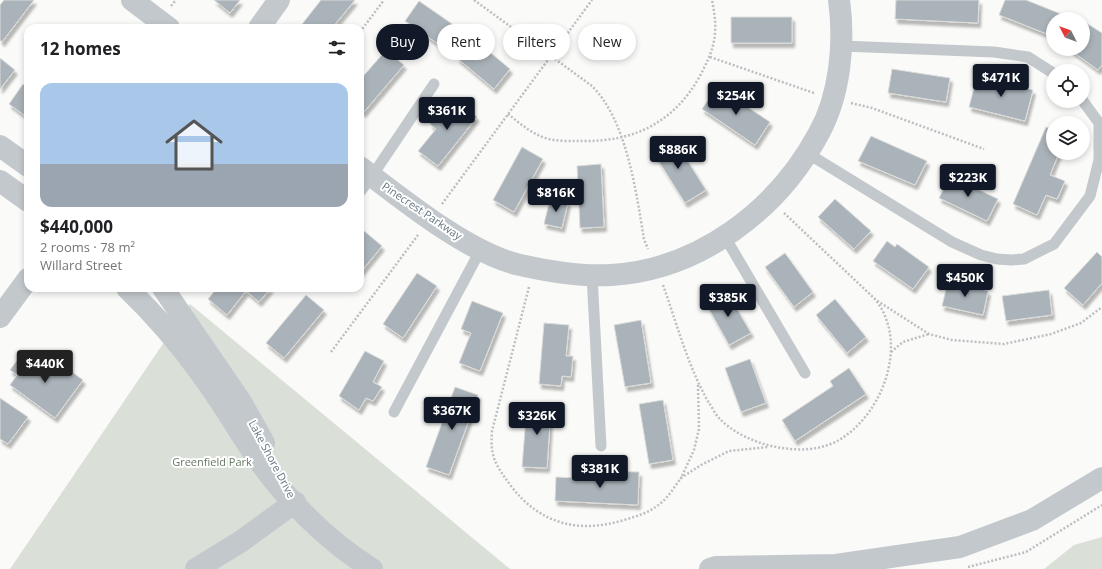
<!DOCTYPE html>
<meta charset="utf-8">
<style>
:root{--surface:#fff;--page:#f6f6f6;--text:#202124;--muted:#757577;--accent:#111827}
body{margin:0;font-family:"Open Sans",sans-serif;background:var(--page);color:var(--text);height:100vh;display:flex;flex-direction:column;font-size:15px;white-space:nowrap}
*{box-sizing:border-box;margin:0}
p{font-size:13px;color:var(--muted)}
.icon{flex:none;width:22px;height:22px;fill:none;stroke:currentColor;stroke-width:2;stroke-linecap:round;stroke-linejoin:round}
.map{position:relative;flex:1;overflow:hidden}
.panel{position:absolute;left:24px;top:24px;width:340px;height:268px;display:flex;flex-direction:column;background:var(--surface);border-radius:12px;box-shadow:0 2px 6px #0003}
.panel>*{flex:none}
.hud{position:absolute;left:376px;top:24px;width:380px;height:36px;display:flex;gap:8px}
.needle{width:26px;rotate:312deg}
.fabs{position:absolute;left:1046px;top:12px;display:grid;gap:8px}
.fabs a{display:grid;place-items:center;width:44px;height:44px;border-radius:50%;background:var(--surface);box-shadow:0 2px 6px #0003;font-size:20px}
.price{position:absolute;translate:-50% -34px;padding:0 9px;border-radius:4px;background:var(--accent);color:#fff;font-size:13px;line-height:26px;filter:drop-shadow(0 1px 2px #0008)}
.price::after{content:'';position:absolute;left:50%;top:24px;width:12px;height:9px;margin-left:-6px;background:inherit;clip-path:polygon(0 0,100% 0,50% 100%)}
.price.active{background:#222;color:#fff}
ul{padding:0;list-style:none}
li{display:grid;align-content:center;gap:8px;height:212px;padding:0 16px}
li span{display:grid;place-items:center;height:124px;border-radius:12px;color:#555}
li>.icon{margin-inline-start:auto}
span .icon{width:72px;height:72px;fill:#fffc;stroke-width:1}
li b{font-size:17px}
h2{display:flex;justify-content:space-between;align-items:center;height:48px;padding:0 16px;font-size:17px}
.pill{padding:0 14px;border-radius:18px;background:var(--surface);box-shadow:0 2px 6px #0003;font-size:14px;line-height:36px}
.pill.active{background:var(--accent);color:#fff}
.map>svg:first-child{display:block}
</style>
<div class="map">
<svg width="1102" height="569" viewBox="0 0 1102 569">
<defs>
<filter id="shadow"><feDropShadow dx="2.5" dy="4.5" stdDeviation="1" flood-color="#0004"/></filter>
</defs>
<rect width="100%" height="100%" fill="#fafaf8"/>
<path fill="#dadfd7" d="M190 304 510 569H10Z
M1102 537V569H1044L1074 545Z"/>
<path fill="#aab3b9" stroke="#dcdcda" filter="url(#shadow)" d="M4 0H34L2 42 0 40V5Z
M214 0H240L230 13Z
M321 0H355L332 28H299Z
M896 0H979L978 23 895 19Z
M1005 0H1026L1061 14 1059 19H1053L1052 36 999 15Z
M419 1 458 28 444 48 405 21Z
M731 17H792V43H731Z
M1083 21 1102 33V65L1098 70 1069 49H1083Z
M473 38 510 69 494 89 457 58Z
M386 50 404 65 363 113 360 110V80Z
M0 58 15 70 0 89Z
M892 69 950 78 946 102 888 93Z
M977 76 1033 90 1025 121 969 107Z
M23 84 28 88V118L9 104Z
M717 87 770 122 755 145 702 109Z
M452 97 477 117 438 166 418 151 436 129 430 124Z
M1046 127 1053 130V153H1059L1050 175 1065 181 1057 199 1046 195 1037 215 1013 204Z
M672 136 706 190 685 203 651 149Z
M871 136 927 161 915 185 858 161Z
M522 147 543 159 514 212 493 200Z
M601 164 604 227 580 228 577 166Z
M950 176 998 199 987 221 939 198Z
M550 199 568 202 562 228 544 224Z
M835 199 871 231 854 249 818 217Z
M363 230 382 246 360 273V234Z
M887 241 895 247 897 244 929 267 913 289 873 261Z
M1097 252 1102 257V283L1083 305 1064 288Z
M785 253 813 292 794 307 765 267Z
M417 273 437 286 403 338 383 324Z
M948 281 988 291 983 315 942 306Z
M217 288H271L259 302 246 291 227 315 208 299Z
M726 290 751 333 729 345 705 302Z
M1049 290 1052 315 1006 321 1002 296Z
M306 295 324 310 284 358 266 343Z
M835 299 866 337 847 353 816 315Z
M472 301 503 313 480 371 459 363 471 333 461 329Z
M641 320 651 383 625 387 614 325Z
M544 323 569 325 566 356H573L571 377 562 376 561 386 539 384Z
M24 351 50 371 57 361 83 380 55 418 10 385 17 375 10 370Z
M365 351 384 361 373 382 382 387 373 401 366 398 359 410 339 396Z
M750 359 766 403 741 412 725 368Z
M849 368 866 394 795 441 782 420 833 386 830 381Z
M455 387 478 395 449 475 426 467Z
M0 398 28 417 8 444 0 439Z
M663 400 673 460 649 464 639 404Z
M527 404 551 406 547 468 522 467Z
M596 471 639 472 638 505 555 501 556 477 595 479Z"/>
<g fill="none" stroke-linecap="round" stroke-linejoin="round">
<path stroke="#bbbfc2" stroke-width="2.5" stroke-dasharray="2 2" stroke-linecap="butt" d="M474 0 592 86C627 121 636 192 644 239L648 249
M171 6 176 0
M360 32 384 0
M710 57 814 93
M851 103 872 108 984 149
M508 114C517 121 527 130 538 135 551 142 568 141 582 141 635 142 674 122 700 76 707 62 714 49 715 33 716 22 714 11 712 0
M442 204 592 0
M784 213 876 300 929 334 952 340 1004 344 1051 334 1081 323 1102 307
M663 285C677 324 688 367 709 403 712 407 715 414 719 418 745 446 805 460 839 440 878 417 903 359 885 316 883 310 879 305 876 300
M529 287 492 431C490 457 495 464 511 486 540 524 579 534 624 520 638 516 651 512 662 502 669 496 675 486 681 478
M331 352 418 235
M891 352 903 342 929 334
M698 385 699 429 694 450 681 478 701 465 729 451 768 447
M968 567 1026 552 1102 505"/>
<path stroke="#c3c8cc" stroke-width="11" d="M842 46 994 52 1028 57 1053 73
M807 153 952 242 981 255 997 259 1011 260 1024 259 1054 244 1090 196 1099 160V123L1083 101
M360 192 372 176 434 84
M725 237 805 373
M592 275 601 446
M394 412 481 249"/>
<path stroke="#c3c8cc" stroke-width="22" d="M132 0 169 28
M259 28 279 0
M0 146 28 166
M360 167C402 199 466 251 516 264 546 271 580 277 611 275 699 270 778 210 819 133 840 95 845 43 839 0
M0 181 28 201
M127 288C154 314 180 344 202 375 227 408 246 446 272 478 300 513 334 545 372 569
M163 288 241 402 264 443
M0 317 28 279
M196 569 240 542 295 502
M710 569 716 567 836 565 960 547 1032 520 1102 478"/>
</g>
<g text-anchor="middle" stroke-width="4" stroke-linejoin="round" paint-order="stroke">
<g font-size="11" fill="#657683" stroke="#fff">
<text transform="translate(422 211) rotate(34)" y="4">Pinecrest Parkway</text>
<text transform="translate(272 459) rotate(62)" y="4">Lake Shore Drive</text>
</g>
<g font-size="11" fill="#687a64" stroke="#fff">
<text x="212" y="466">Greenfield Park</text>
</g>
</g>
</svg>
<div class="fabs">
<a><svg class="needle" viewBox="-14 -14 28 28"><path d="M0-13l5 13h-10z" fill="#e53935"/><path d="M0 13l5-13h-10z" fill="#757577"/></svg></a>
<a><svg class="icon" aria-label="locate" viewBox="0 0 24 24"><circle cx="12" cy="12" r="6"/><path d="M12 2v4M12 18v4M2 12h4M18 12h4"/></svg></a>
<a><svg class="icon" aria-label="layers" viewBox="0 0 24 24"><path d="M12 4l9 5-9 5-9-5zM3 14l9 5 9-5"/></svg></a>
</div>
<b class="price" style="left:1001px;top:98px">$471K</b>
<b class="price" style="left:736px;top:116px">$254K</b>
<b class="price" style="left:447px;top:131px">$361K</b>
<b class="price" style="left:678px;top:170px">$886K</b>
<b class="price" style="left:968px;top:198px">$223K</b>
<b class="price" style="left:556px;top:213px">$816K</b>
<b class="price" style="left:965px;top:298px">$450K</b>
<b class="price" style="left:728px;top:318px">$385K</b>
<b class="price active" style="left:45px;top:384px">$440K</b>
<b class="price" style="left:452px;top:431px">$367K</b>
<b class="price" style="left:537px;top:436px">$326K</b>
<b class="price" style="left:600px;top:489px">$381K</b>
<div class="hud">
<a class="pill active">Buy</a>
<a class="pill">Rent</a>
<a class="pill">Filters</a>
<a class="pill">New</a>
</div>
<section class="panel">
<h2>12 homes<svg class="icon" aria-label="filters" viewBox="0 0 24 24"><path d="M4 7h16M4 17h16"/><circle cx="9" cy="7" r="2"/><circle cx="15" cy="17" r="2"/></svg></h2>
<ul>
<li><span style="background:linear-gradient(#a9c7e8 65%,#9aa5b1 0)"><svg class="icon" aria-label="home" viewBox="0 0 24 24"><path d="M3 11l9-7 9 7M6 9v11h12V9"/></svg></span><div><b>$440,000</b><p>2 rooms · 78 m²</p><p>Willard Street</p></div></li>
</ul>
</section>
</div>
